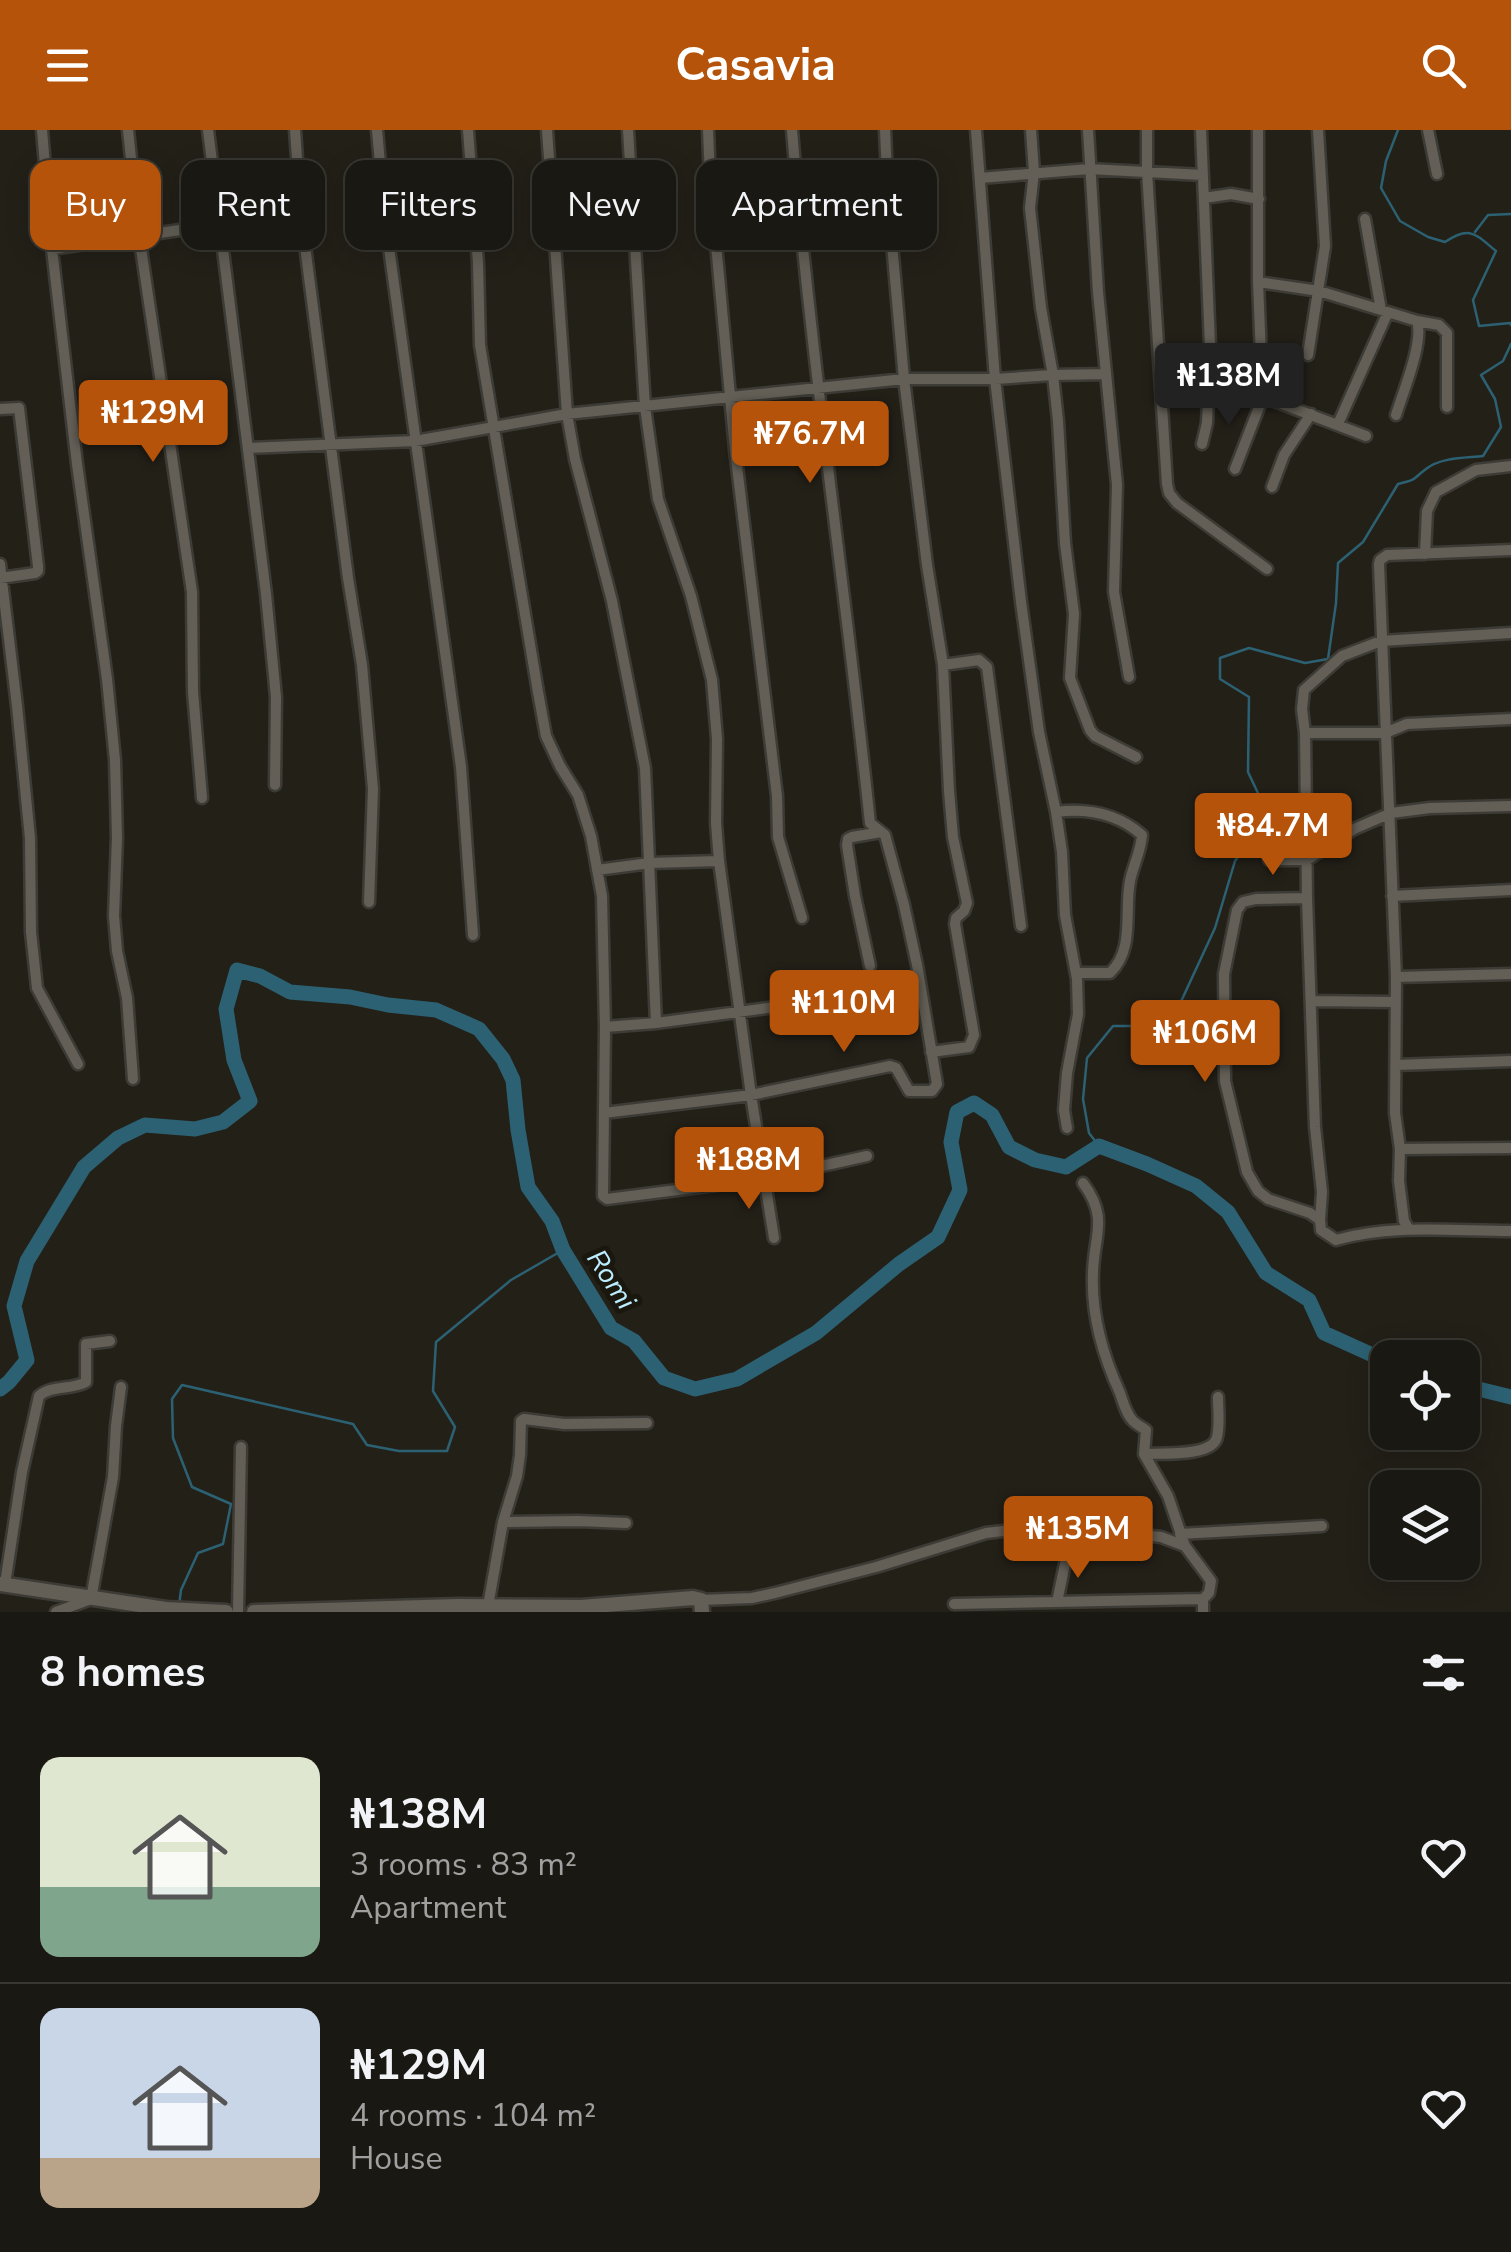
<!DOCTYPE html>
<meta charset="utf-8">
<style>
:root{--surface:#1a1812;--page:#23211b;--text:#f1f3f6;--muted:#9fa09f;--line:#383732;--accent:#b45309}
body{margin:0;font-family:"Nunito Sans",sans-serif;background:var(--page);color:var(--text);height:100vh;display:flex;flex-direction:column;font-size:38px;white-space:nowrap}
*{box-sizing:border-box;margin:0}
p{font-size:32px;color:var(--muted)}
.icon{flex:none;width:55px;height:55px;fill:none;stroke:currentColor;stroke-width:2;stroke-linecap:round;stroke-linejoin:round}
.map{position:relative;height:1482px;overflow:hidden}
.drawer{display:flex;flex-direction:column;background:var(--surface);flex:1}
.drawer>*{flex:none}
.hud{position:absolute;left:30px;top:30px;width:1000px;height:90px;display:flex;gap:20px}
.buttons{position:absolute;left:1370px;top:1210px;display:grid;gap:20px}
.buttons a{display:grid;place-items:center;width:110px;height:110px;border-radius:20px;background:var(--surface);box-shadow:0 5px 25px #0003,0 0 0 2px var(--line);font-size:50px}
.price{position:absolute;translate:-50% -85px;padding:0 22px;border-radius:10px;background:var(--accent);color:#fff;font-size:32px;line-height:65px;filter:drop-shadow(0 2px 5px #0008)}
.price::after{content:'';position:absolute;left:50%;top:60px;width:30px;height:22px;margin-left:-15px;background:inherit;clip-path:polygon(0 0,100% 0,50% 100%)}
.price.current{background:#222;color:#fff}
ul{padding:0;list-style:none}
li{display:flex;align-items:center;gap:30px;height:250px;padding:0 40px}
li+li{border-top:2px solid var(--line)}
li span{display:grid;place-items:center;flex:none;width:280px;height:200px;border-radius:20px;color:#555}
li>.icon{margin-inline-start:auto}
span .icon{width:120px;height:120px;fill:#fffc;stroke-width:1}
li b{font-size:42px}
h2{display:flex;justify-content:space-between;align-items:center;height:120px;padding:0 40px;font-size:42px}
.tag{padding:0 35px;border-radius:20px;background:var(--surface);box-shadow:0 5px 25px #0003,0 0 0 2px var(--line);font-size:35px;line-height:90px}
.tag.current{background:var(--accent);color:#fff}
header{display:flex;justify-content:space-between;align-items:center;height:130px;padding:0 40px;background:var(--accent);color:#fff;font-size:45px;font-weight:700}
.map>svg:first-child{display:block}
</style>
<header><svg class="icon" aria-label="menu" viewBox="0 0 24 24"><path d="M4 6h16M4 12h16M4 18h16"/></svg>Casavia<svg class="icon" aria-label="search" viewBox="0 0 24 24"><circle cx="10" cy="10" r="6"/><path d="M15 15l6 6"/></svg></header>
<div class="map">
<svg width="1511" height="1482" viewBox="0 0 1511 1482">
<rect width="100%" height="100%" fill="#232018"/>
<g fill="none" stroke-linecap="round" stroke-linejoin="round">
<path stroke="#2c6173" stroke-width="2.5" d="M1398 0 1386 31 1381 58 1400 91 1428 107 1445 112C1470 95 1475 104 1496 121L1473 170 1479 196 1510 193 1511 195
M1475 102 1488 85 1511 84
M1099 1016 1089 1003 1083 969 1087 928 1113 896H1134L1152 906 1178 878 1215 798 1235 731 1243 720 1268 703 1264 676 1248 642 1249 567 1220 549V528L1249 518 1305 533 1328 529 1336 473 1338 433 1363 412 1398 354C1419 349 1411 350 1426 339 1441 327 1466 328 1483 326L1501 297 1495 269 1481 245 1503 231 1511 214
M179 1476 181 1460 198 1423 223 1414 231 1374 192 1357 173 1308 172 1269 182 1255 353 1294 367 1315 399 1321H447L455 1297 433 1261 436 1212 511 1150 563 1120"/>
<path stroke="#2c6173" stroke-width="15" d="M1462 1255 1511 1267
M0 1259 9 1252 27 1230 14 1176 27 1131 84 1037 118 1008 145 995 195 999 223 992 250 971 234 930 226 879 237 840 260 846 290 862 350 867 388 875 436 880 479 899 503 929 513 950 518 1000 528 1057 552 1091 563 1120 611 1198 634 1211 664 1248 695 1259 737 1249 816 1203 899 1134 938 1107 960 1060 951 1012 957 982 974 973 992 985 1009 1017 1035 1030 1066 1037 1099 1016 1147 1034 1196 1056 1228 1082 1266 1143 1309 1170 1324 1203 1388 1232"/>
<g stroke="#3d3b35" stroke-width="15">
<path id="street" d="M42 0 52 119 77 334 107 549 115 630 117 708 114 786 117 821 127 868 133 949
M128 0 139 105 192 462 193 562 202 668
M208 0 266 464 276 567 275 655
M295 0 301 85 348 448 362 535 373 659 369 772
M377 0 385 89 461 637 473 805
M468 0 478 133 480 215 538 562 546 606 560 636 578 665 591 706 602 766 605 897 603 1066 607 1069 763 1049 867 1026
M547 0 567 284 575 329 612 471 645 638 656 893
M628 0 645 277 658 369 691 466 712 550 717 609 716 693 719 731 751 965 774 1108
M708 0 710 49 735 320 777 666 778 707 802 788
M885 0 888 69 904 249 927 435 943 535 949 661 953 707 967 773 964 781 956 788 955 794 974 905 969 917 931 922
M976 0 995 249 1021 472 1039 602 1056 682 1062 722 1065 785 1077 849 1078 884 1067 943 1064 980 1067 998
M1031 0 1034 42 1030 78 1041 178 1053 245 1058 291 1065 413 1074 484 1070 548 1090 600 1095 606 1136 627
M1088 0 1098 162 1117 355 1114 462 1129 547
M1147 0V42L1167 354 1169 363 1177 373 1267 439
M1201 0 1210 215 1207 293 1202 314
M1258 0V152L1262 252 1257 264 1261 272 1269 269 1366 306
M1428 0 1437 44
M980 48 1089 39 1203 45
M1204 68 1231 64 1259 69
M798 73 888 69
M385 89 474 85
M1365 89 1381 180
M52 119 220 94 301 85
M1258 152 1319 161 1417 191C1424 212 1403 262 1396 285
M1417 191 1439 195 1447 203V277
M1308 225 1325 116 1318 0
M1209 246 1262 252
M0 279 19 278 38 436V441L35 443 0 448
M1338 294 1388 182
M249 318 415 311 567 284 904 249H995L1053 245 1106 244
M1235 339 1261 272
M1272 357 1284 325 1311 284
M1425 424 1427 381 1436 362 1476 340 1511 336
M0 434 17 576 30 708 31 802 37 858 78 934
M1511 503 1381 511 1342 526 1304 560 1302 579 1305 603 1307 768 1315 997 1322 1062 1320 1090 1321 1100 1336 1110C1392 1094 1453 1101 1511 1101
M943 535 979 530 987 537 1021 796
M1305 603H1385L1407 594 1511 589
M1056 682C1087 678 1118 684 1142 705 1141 721 1133 736 1130 751 1124 783 1135 819 1110 843H1076
M1269 730H1307L1354 699 1391 683 1430 678 1511 676
M597 740 650 733 719 731
M1392 766 1511 760
M1307 768 1256 769 1243 772 1237 780 1224 844 1225 951 1247 1042 1258 1061 1268 1069 1310 1083 1320 1090
M870 836 855 766 847 715 848 709 852 707 881 702
M1396 847 1511 844
M1311 871 1395 872
M605 897 656 893 827 870 845 871
M1396 935 1511 931
M604 983 751 965 890 936 896 938 909 961H932L937 954 917 835 904 775 885 705 870 693C846 462 811 232 792 0
M1400 1019 1511 1018
M1083 1053C1109 1088 1094 1105 1093 1142 1091 1184 1103 1226 1120 1263 1123 1272 1126 1284 1133 1291 1137 1295 1142 1297 1146 1300L1144 1324 1168 1366 1185 1416 1211 1451 1209 1463 1203 1469V1482
M1408 1098 1404 1091 1399 1051 1400 1019 1395 983 1396 847 1379 434 1380 430 1387 425 1511 420
M1144 1324C1161 1323 1213 1327 1217 1307 1220 1295 1218 1280 1218 1267
M503 1392 578 1391 626 1393
M1180 1404 1322 1396
M5 1454 22 1342 39 1266C51 1255 72 1260 86 1252V1214L110 1211
M701 1470 752 1468 775 1463 876 1437 986 1403 1003 1401 1071 1405H1142L1161 1407 1185 1416
M1057 1472 1071 1405
M954 1474 1203 1469
M488 1476 503 1392 517 1346 520 1325 521 1291 524 1289 564 1294 647 1293
M56 1482 91 1469 113 1347 116 1296 121 1257
M238 1482 241 1317"/>
</g>
<g stroke="#3d3b35" stroke-width="19">
<path id="secondary" d="M0 1454 166 1479 226 1482
M254 1482 458 1476 581 1477 693 1468 701 1470 702 1482"/>
</g>
<use href="#street" stroke="#635f56" stroke-width="10"/>
<use href="#secondary" stroke="#635f56" stroke-width="14"/>
</g>
<g text-anchor="middle" stroke-width="10" stroke-linejoin="round" paint-order="stroke">
<g font-size="28" font-style="italic" fill="#bcedff" stroke="#1a170f">
<text transform="translate(612 1149) rotate(57)" y="10">Romi</text>
</g>
</g>
</svg>
<div class="buttons">
<a><svg class="icon" aria-label="locate" viewBox="0 0 24 24"><circle cx="12" cy="12" r="6"/><path d="M12 2v4M12 18v4M2 12h4M18 12h4"/></svg></a>
<a><svg class="icon" aria-label="layers" viewBox="0 0 24 24"><path d="M12 4l9 5-9 5-9-5zM3 14l9 5 9-5"/></svg></a>
</div>
<b class="price current" style="left:1229px;top:298px">₦138M</b>
<b class="price" style="left:153px;top:335px">₦129M</b>
<b class="price" style="left:810px;top:356px">₦76.7M</b>
<b class="price" style="left:1273px;top:748px">₦84.7M</b>
<b class="price" style="left:844px;top:925px">₦110M</b>
<b class="price" style="left:1205px;top:955px">₦106M</b>
<b class="price" style="left:749px;top:1082px">₦188M</b>
<b class="price" style="left:1078px;top:1451px">₦135M</b>
<div class="hud">
<a class="tag current">Buy</a>
<a class="tag">Rent</a>
<a class="tag">Filters</a>
<a class="tag">New</a>
<a class="tag">Apartment</a>
</div>
</div>
<section class="drawer">
<h2>8 homes<svg class="icon" aria-label="filters" viewBox="0 0 24 24"><path d="M4 7h16M4 17h16"/><circle cx="9" cy="7" r="2"/><circle cx="15" cy="17" r="2"/></svg></h2>
<ul>
<li><span style="background:linear-gradient(#dfe7d0 65%,#7fa58c 0)"><svg class="icon" aria-label="home" viewBox="0 0 24 24"><path d="M3 11l9-7 9 7M6 9v11h12V9"/></svg></span><div><b>₦138M</b><p>3 rooms · 83 m²</p><p>Apartment</p></div><svg class="icon" aria-label="heart" viewBox="0 0 24 24"><path d="M12 20l-8-8c-3-5 5-10 8-4 3-6 11-1 8 4z"/></svg></li>
<li><span style="background:linear-gradient(#c9d6e8 75%,#b9a48a 0)"><svg class="icon" aria-label="home" viewBox="0 0 24 24"><path d="M3 11l9-7 9 7M6 9v11h12V9"/></svg></span><div><b>₦129M</b><p>4 rooms · 104 m²</p><p>House</p></div><svg class="icon" aria-label="heart" viewBox="0 0 24 24"><path d="M12 20l-8-8c-3-5 5-10 8-4 3-6 11-1 8 4z"/></svg></li>
</ul>
</section>
